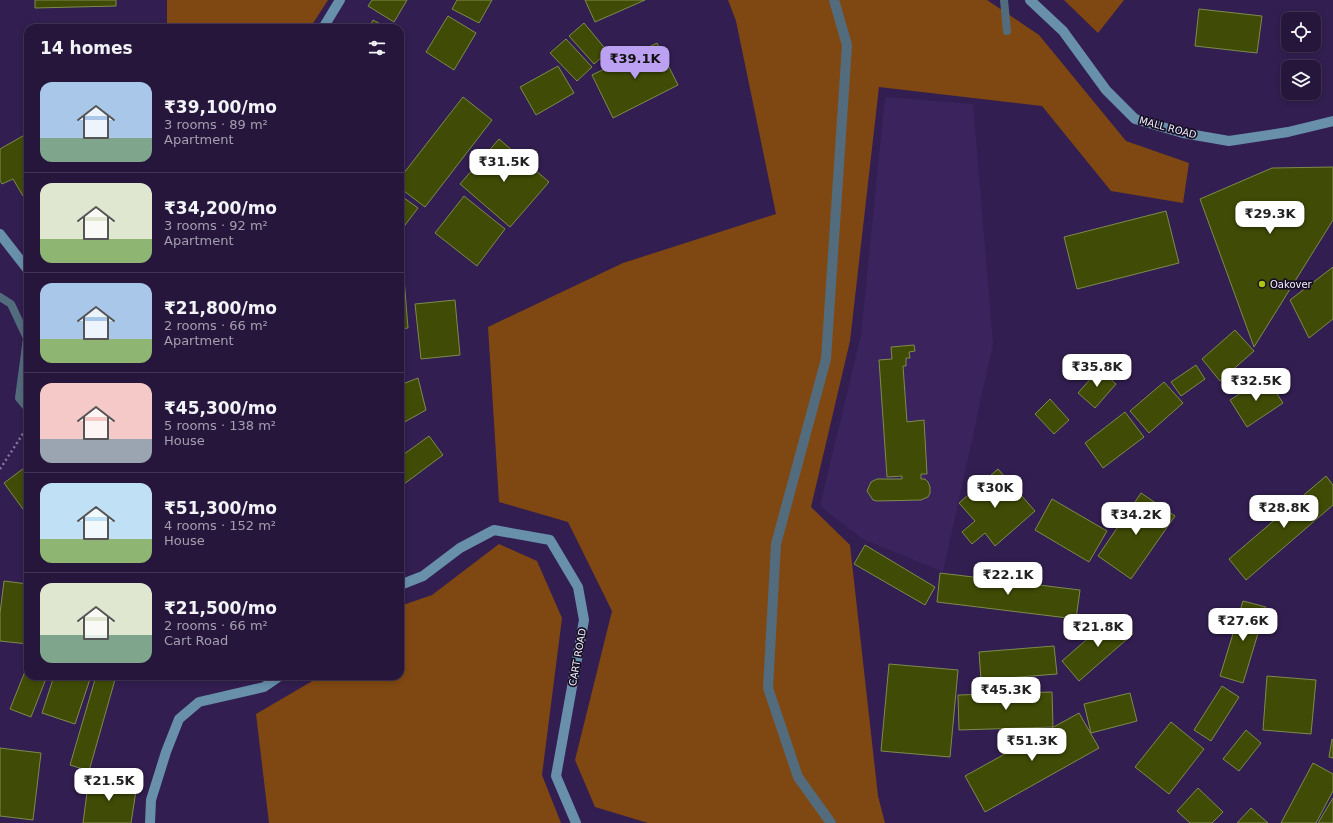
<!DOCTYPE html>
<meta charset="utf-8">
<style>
:root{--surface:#26163c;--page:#322347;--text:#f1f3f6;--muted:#a49faf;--line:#423556;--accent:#bca0f2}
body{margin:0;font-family:"DejaVu Sans",sans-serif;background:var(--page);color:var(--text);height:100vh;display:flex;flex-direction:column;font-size:15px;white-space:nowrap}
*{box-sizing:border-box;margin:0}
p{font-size:13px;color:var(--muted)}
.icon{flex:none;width:22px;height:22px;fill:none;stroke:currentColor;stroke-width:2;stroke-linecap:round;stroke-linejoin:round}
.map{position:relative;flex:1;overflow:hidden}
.details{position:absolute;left:24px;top:24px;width:380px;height:656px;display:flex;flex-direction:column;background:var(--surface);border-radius:12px;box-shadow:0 2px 6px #0003,0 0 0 1px var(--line)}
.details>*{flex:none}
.fabs{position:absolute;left:1281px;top:12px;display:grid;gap:8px}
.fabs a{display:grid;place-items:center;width:40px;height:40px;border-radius:8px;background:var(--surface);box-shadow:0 2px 6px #0003,0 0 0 1px var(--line);font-size:20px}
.price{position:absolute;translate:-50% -34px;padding:0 9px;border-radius:8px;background:#fff;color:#222;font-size:13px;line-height:26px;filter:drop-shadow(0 1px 2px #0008)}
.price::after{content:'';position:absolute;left:50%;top:24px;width:12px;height:9px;margin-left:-6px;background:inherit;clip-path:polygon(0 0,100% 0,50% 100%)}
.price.on{background:var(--accent);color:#111}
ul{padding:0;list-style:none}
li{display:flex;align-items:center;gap:12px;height:100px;padding:0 16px}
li+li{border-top:1px solid var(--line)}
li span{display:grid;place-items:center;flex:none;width:112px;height:80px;border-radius:12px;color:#555}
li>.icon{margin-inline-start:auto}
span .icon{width:48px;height:48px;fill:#fffc;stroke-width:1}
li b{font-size:17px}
h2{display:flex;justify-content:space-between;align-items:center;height:48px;padding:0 16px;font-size:17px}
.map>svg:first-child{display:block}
</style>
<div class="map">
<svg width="1333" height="823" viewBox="0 0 1333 823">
<rect width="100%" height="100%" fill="#321e50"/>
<path fill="#3b245e" d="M885 97 973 104 993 344 943 572 861 538 820 506 861 335Z"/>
<path fill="#7f4812" d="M167 0H328L310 28H167Z
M728 0H987L1039 35 1126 141 1189 163 1183 203 1111 191 1042 106 879 87 850 341 811 507 850 545 878 796 885 823H648L595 807 575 760 612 611 568 522 499 502 488 327 623 263 776 214 736 21Z
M1064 0H1124L1098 33Z
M499 544 537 561 562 618 542 775 561 823H269L256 714 321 676H400V606L432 595Z"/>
<path fill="#404c05" stroke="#7d8b4b" d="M35 0H116V6L35 8Z
M372 0H407L394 22 368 6Z
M457 0H492L479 23 452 9Z
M585 0H645L595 22Z
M1199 9 1262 16 1257 53 1195 46Z
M448 16 476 33 454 70 426 52Z
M373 20 388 28H369Z
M584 23 608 52 594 64 569 36Z
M566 39 592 67 577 81 550 53Z
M657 43 678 85 613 118 592 75Z
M558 66 574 93 536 115 520 87Z
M463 97 492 120 425 207 400 188V178Z
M28 133V193L23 196 13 179 2 184 0 181V149Z
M499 139 549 182 510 227 460 184Z
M1333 167V220L1254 347 1200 199 1272 168Z
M400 195 418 208 402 229 400 227Z
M464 196 505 229 477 266 435 233Z
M1166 211 1179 263 1077 289 1064 237Z
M1333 267V319L1309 338 1290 300Z
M404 278 408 328 400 329V279Z
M455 300 460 355 421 359 415 304Z
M1235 330 1254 351 1220 381 1202 359Z
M914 345 915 351 909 352 910 358H906V366H903L907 422 924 420 927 474H921V479H925L928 482 930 487V493L928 497 921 500 877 501 873 500 867 491 871 482 877 479H902V476L887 477 879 360 892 359 891 347Z
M1196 365 1205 379 1181 396 1171 382Z
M1099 369 1116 384 1095 408 1078 393Z
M1266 377 1283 403 1247 427 1230 400Z
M418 378 426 410 401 424 400 420V385Z
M1164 382 1183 403 1149 433 1130 411Z
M1050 399 1069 420 1054 434 1035 414Z
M1125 412 1144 437 1103 468 1085 443Z
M429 436 443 455 400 487V457Z
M28 465V516L4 483Z
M998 469 1035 511 995 546 985 533 972 544 962 532 975 521 959 503Z
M1326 476 1333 485V505L1246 580 1229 559Z
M1141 493 1175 516 1131 579 1098 556Z
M1052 499 1107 531 1089 562 1035 530Z
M865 545 935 587 925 605 854 564Z
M940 573 1080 590 1076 619 937 602Z
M4 581 28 584V644L0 641V613Z
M1243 601 1266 607 1243 683 1220 676Z
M1116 614 1133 634 1079 681 1062 661Z
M1054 646 1057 674 981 680 979 652Z
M28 664V676H47L31 717 10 709Z
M889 664 958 670 950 757 881 751Z
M54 676H91L75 724 42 713Z
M96 676H116L89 771 70 765Z
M1267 676 1316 680 1311 734 1263 730Z
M1222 686 1239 697 1211 741 1194 730Z
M1052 692 1053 727 959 730 958 695Z
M1130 693 1137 721 1091 733 1084 704Z
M1079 713 1099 748 985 812 965 776Z
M1171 722 1204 749 1169 794 1135 767Z
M1246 730 1261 743 1239 771 1223 759Z
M1332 739 1333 740V758L1329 757Z
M0 748 41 753 33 820 0 816Z
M1313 763 1333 774V791L1316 823H1281Z
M89 777 137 784 131 823H83Z
M1198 788 1223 812 1212 823H1190L1177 811Z
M1333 798V823H1318Z
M1251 808 1268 823H1237Z"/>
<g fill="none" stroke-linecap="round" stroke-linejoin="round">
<path stroke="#85789a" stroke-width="2.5" stroke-dasharray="2 3" stroke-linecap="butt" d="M0 469 28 426"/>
<path stroke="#536c7d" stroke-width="8" d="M1004 0 1007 31
M0 297 11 304 27 338 19 398 28 409"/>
<path stroke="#536c7d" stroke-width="10" d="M831 823 798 777 768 688 776 544 826 359 847 45 834 0"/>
<path stroke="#6890ab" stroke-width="10" d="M1030 0 1063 31 1106 90 1135 119 1183 133 1229 141 1288 132 1333 121
M323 28 340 0
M0 234 28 270
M400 585 423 576 460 548 494 530 550 540 578 587 584 620 556 776 576 823
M150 823 151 800 166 752 179 719 199 702 264 687 280 676"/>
</g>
<circle fill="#abc614" stroke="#160e24" stroke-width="1.5" cx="1262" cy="284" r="4"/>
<g text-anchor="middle" stroke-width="3.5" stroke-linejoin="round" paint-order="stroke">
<g font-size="10" fill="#f3f0fd" stroke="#160e24">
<text transform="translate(1168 127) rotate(15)" y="4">MALL ROAD</text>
<text transform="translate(577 657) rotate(-80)" y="4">CART ROAD</text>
</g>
<g font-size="10" fill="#f3f0fd" stroke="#160e24" text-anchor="start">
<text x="1270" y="288">Oakover</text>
</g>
</g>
</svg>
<div class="fabs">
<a><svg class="icon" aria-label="locate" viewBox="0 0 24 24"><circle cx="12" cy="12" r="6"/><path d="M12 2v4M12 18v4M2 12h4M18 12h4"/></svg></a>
<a><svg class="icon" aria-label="layers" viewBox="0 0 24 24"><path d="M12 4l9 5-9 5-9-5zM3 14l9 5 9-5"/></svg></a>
</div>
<b class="price on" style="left:635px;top:80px">₹39.1K</b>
<b class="price" style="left:504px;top:183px">₹31.5K</b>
<b class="price" style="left:1270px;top:235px">₹29.3K</b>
<b class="price" style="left:1097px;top:388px">₹35.8K</b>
<b class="price" style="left:1256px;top:402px">₹32.5K</b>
<b class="price" style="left:995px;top:509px">₹30K</b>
<b class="price" style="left:1284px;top:529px">₹28.8K</b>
<b class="price" style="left:1136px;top:536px">₹34.2K</b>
<b class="price" style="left:1008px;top:596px">₹22.1K</b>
<b class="price" style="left:1243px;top:642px">₹27.6K</b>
<b class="price" style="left:1098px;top:648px">₹21.8K</b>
<b class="price" style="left:1006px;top:711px">₹45.3K</b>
<b class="price" style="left:1032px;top:762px">₹51.3K</b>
<b class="price" style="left:109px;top:802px">₹21.5K</b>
<section class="details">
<h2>14 homes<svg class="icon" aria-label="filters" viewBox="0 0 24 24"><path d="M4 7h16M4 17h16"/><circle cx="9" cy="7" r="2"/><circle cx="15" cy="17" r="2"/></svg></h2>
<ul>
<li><span style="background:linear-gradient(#a9c7e8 70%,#7fa58c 0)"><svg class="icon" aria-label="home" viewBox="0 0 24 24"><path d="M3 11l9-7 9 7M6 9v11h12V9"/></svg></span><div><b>₹39,100/mo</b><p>3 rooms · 89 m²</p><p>Apartment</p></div></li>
<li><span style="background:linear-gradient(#dfe7d0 70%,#8fb573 0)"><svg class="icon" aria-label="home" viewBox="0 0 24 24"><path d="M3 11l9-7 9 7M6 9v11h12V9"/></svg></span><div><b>₹34,200/mo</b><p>3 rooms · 92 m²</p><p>Apartment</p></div></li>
<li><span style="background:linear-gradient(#a9c7e8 70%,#8fb573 0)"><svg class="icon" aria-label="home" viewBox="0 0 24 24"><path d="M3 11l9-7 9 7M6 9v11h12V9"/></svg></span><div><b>₹21,800/mo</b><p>2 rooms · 66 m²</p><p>Apartment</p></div></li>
<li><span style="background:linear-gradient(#f6c9c9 70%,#9aa5b1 0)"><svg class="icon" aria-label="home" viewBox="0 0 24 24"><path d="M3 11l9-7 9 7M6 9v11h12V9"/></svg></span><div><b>₹45,300/mo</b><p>5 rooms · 138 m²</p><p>House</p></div></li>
<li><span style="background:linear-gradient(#bfe0f5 70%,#8fb573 0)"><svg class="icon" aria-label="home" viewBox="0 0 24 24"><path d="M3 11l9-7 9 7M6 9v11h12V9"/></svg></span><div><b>₹51,300/mo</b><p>4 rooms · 152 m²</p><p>House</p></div></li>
<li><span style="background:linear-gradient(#dfe7d0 65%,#7fa58c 0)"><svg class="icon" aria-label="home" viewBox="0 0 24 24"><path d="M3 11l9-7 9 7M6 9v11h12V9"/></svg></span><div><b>₹21,500/mo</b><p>2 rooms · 66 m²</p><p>Cart Road</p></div></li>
</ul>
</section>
</div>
